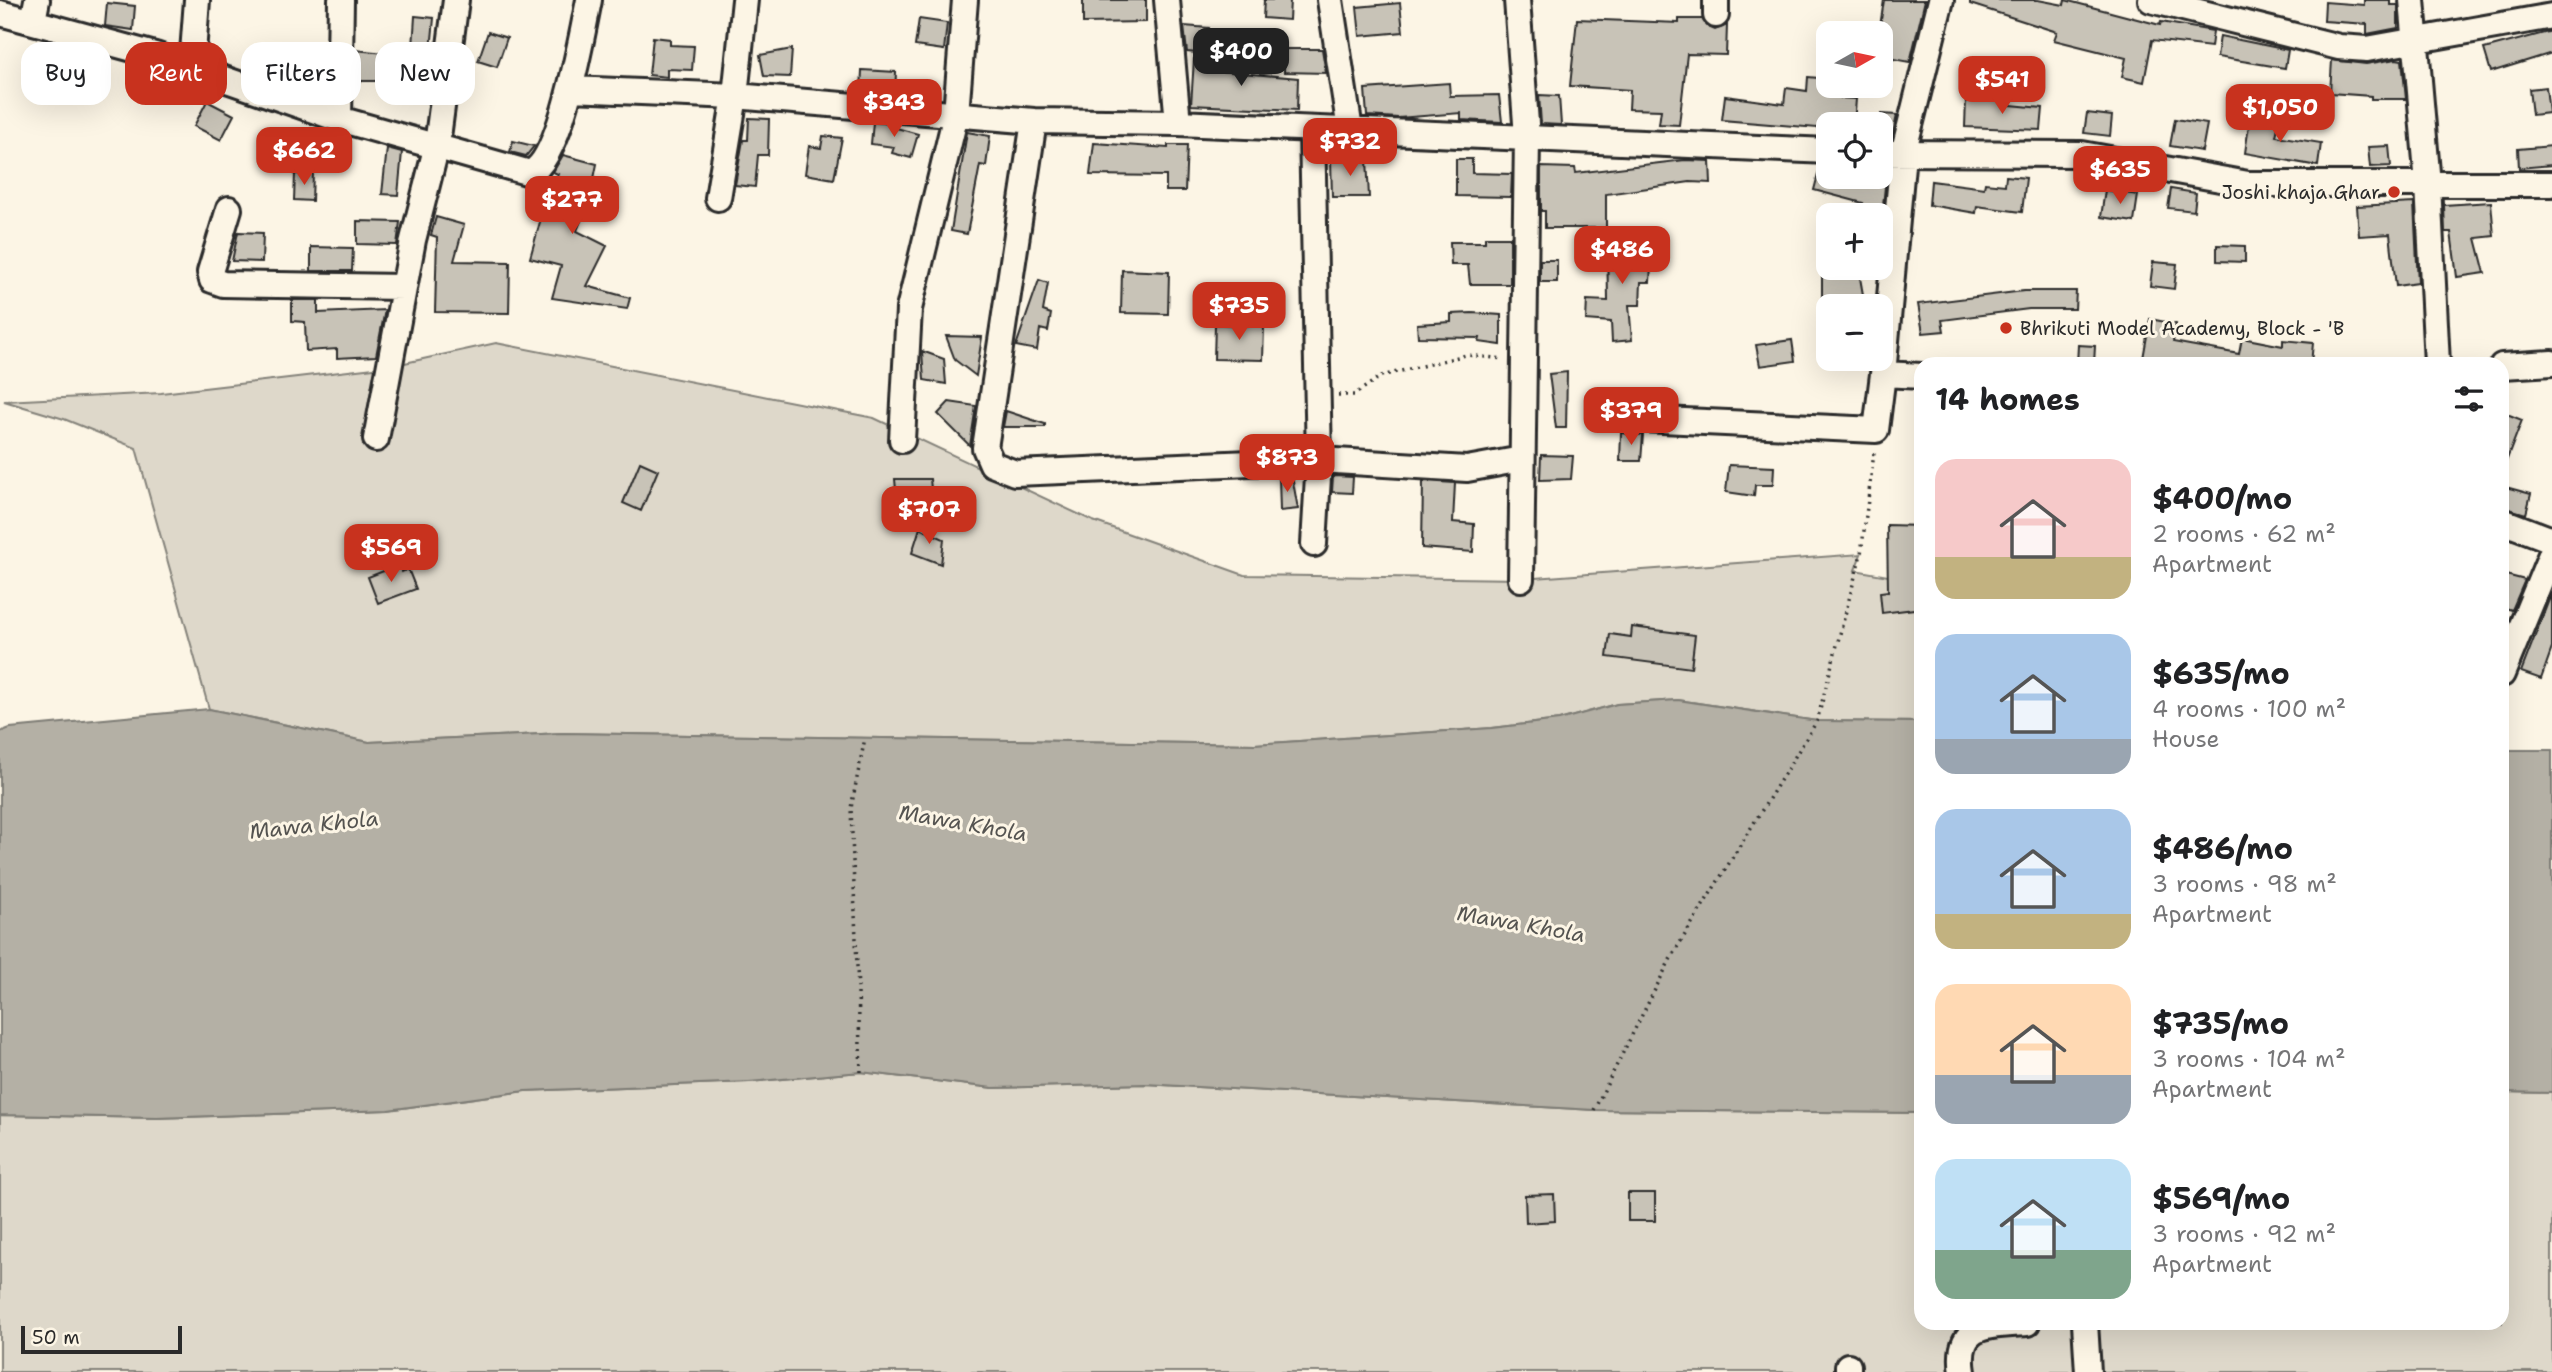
<!DOCTYPE html>
<meta charset="utf-8">
<style>
:root{--surface:#fff;--page:#f2f2f2;--text:#202124;--muted:#757577;--accent:#c8321e}
body{margin:0;font-family:"Shantell Sans",sans-serif;background:var(--page);color:var(--text);height:100vh;display:flex;flex-direction:column;font-size:26px;white-space:nowrap}
*{box-sizing:border-box;margin:0}
p{font-size:23px;color:var(--muted)}
.icon{flex:none;width:38px;height:38px;fill:none;stroke:currentColor;stroke-width:2;stroke-linecap:round;stroke-linejoin:round}
.map{position:relative;flex:1;overflow:hidden}
.drawer{position:absolute;left:1914px;top:357px;width:595px;height:973px;display:flex;flex-direction:column;background:var(--surface);border-radius:21px;box-shadow:0 7px 28px #0002}
.drawer>*{flex:none}
.banner{position:absolute;left:21px;top:42px;width:665px;height:63px;display:flex;gap:14px}
.needle{width:46px;rotate:81deg}
.tools{position:absolute;left:1816px;top:21px;display:grid;gap:14px}
.tools a{display:grid;place-items:center;width:77px;height:77px;border-radius:14px;background:var(--surface);box-shadow:0 7px 28px #0002;font-size:35px}
.scale{position:absolute;left:21px;bottom:18px;width:161px;box-sizing:border-box;padding-left:7px;border:4px solid #2b2b2b;border-top:0;font-size:19px;line-height:24px;white-space:nowrap;color:#2b2b2b;-webkit-text-stroke:5px #fcf5e5;paint-order:stroke}
.price{position:absolute;translate:-50% -60px;padding:0 16px;border-radius:14px;background:var(--accent);color:#fff;font-size:23px;line-height:46px;filter:drop-shadow(0 2px 4px #0008)}
.price::after{content:'';position:absolute;left:50%;top:42px;width:21px;height:16px;margin-left:-10px;background:inherit;clip-path:polygon(0 0,100% 0,50% 100%)}
.price.active{background:#222;color:#fff}
ul{padding:0;list-style:none}
li{display:flex;align-items:center;gap:21px;height:175px;padding:0 21px}
li span{display:grid;place-items:center;flex:none;width:196px;height:140px;border-radius:21px;color:#555}
li>.icon{margin-inline-start:auto}
span .icon{width:84px;height:84px;fill:#fffc;stroke-width:1}
li b{font-size:30px}
h2{display:flex;justify-content:space-between;align-items:center;height:84px;padding:0 21px;font-size:30px}
.chip{padding:0 24px;border-radius:21px;background:var(--surface);box-shadow:0 7px 28px #0002;font-size:24px;line-height:63px}
.chip.active{background:var(--accent);color:#fff}
.map>svg:first-child{display:block}
</style>
<div class="map">
<svg width="2552" height="1372" viewBox="0 0 2552 1372">
<rect width="100%" height="100%" fill="#fcf5e5"/>
<filter id="ink" filterUnits="userSpaceOnUse"><feTurbulence type="fractalNoise" baseFrequency=".0143" numOctaves="2"/><feDisplacementMap in="SourceGraphic" scale="14" xChannelSelector="R" yChannelSelector="G"/><feConvolveMatrix kernelMatrix="1 2 1 2 8 2 1 2 1" color-interpolation-filters="sRGB"/></filter>
<g filter="url(#ink)">
<path fill="#ded8ca" stroke="#84827a" stroke-width="2" d="M496 343 874 418 1093 521 1244 575 1521 579 1861 554 1855 570 1921 582V722L1817 721 1678 700 1617 704 1559 720 1492 728 1255 744 562 733 369 742 209 709 136 448 64 419 4 401 161 393 391 366Z
M861 1072 993 1088 1145 1084 1594 1110 1921 1113 1922 1323H2502L2503 1092 2552 1093V1372H0V1115L157 1118 388 1110 525 1091 749 1082Z"/>
<path fill="#b4b0a5" stroke="#7d7b74" stroke-width="2" d="M1678 700 1817 721 1921 722V1113L1594 1110 1145 1084 993 1088 861 1072 749 1082 525 1091 388 1110 157 1118 0 1115V732L10 728 209 709 369 742 562 733 1255 744 1492 728 1559 720 1617 704Z
M2503 750H2552V1093L2503 1092Z"/>
<path fill="#c8c3b7" stroke="#2b2b2b" stroke-width="2" d="M1083 0H1146V22L1083 23Z
M1264 0H1290L1289 20 1263 18Z
M1884 0H1925L1910 62 1888 58 1890 45 1881 44V33H1879Z
M1970 0H2038L2064 5 2065 0 2160 25 2161 22 2213 31 2211 47 2152 40 2144 82 2122 77 2126 58 2054 40 2057 32 1970 4Z
M2364 0H2390V5H2398V28L2367 34V24L2324 21 2325 2 2364 5Z
M107 3 135 6 133 30 105 26Z
M1400 3 1403 32 1360 36 1357 7Z
M415 16 434 18 431 50 413 48Z
M919 19 947 23 944 50 915 46Z
M1577 19 1679 23V19H1702L1708 27 1715 30 1727 25 1726 55 1687 54 1679 125 1659 124 1661 110 1629 109 1630 90 1570 86Z
M1184 26 1209 28 1208 54 1187 52Z
M2552 31V53L2491 72 2484 49Z
M488 32 507 38 497 67 478 61Z
M2220 36 2288 50 2285 68 2217 57Z
M653 37 670 39V45L694 46 692 70 667 69V77L649 75Z
M792 49 790 77 764 76 760 55Z
M1284 49H1322L1326 73 1284 72Z
M355 50 395 54 419 74 407 98 388 94 391 81H355Z
M1194 59H1220V71L1298 78 1297 110 1191 105Z
M2396 59 2402 60 2406 99H2371V96L2330 93 2332 60 2366 64Z
M862 70 896 72 895 94 861 92Z
M1808 77 1829 79V86H1842L1841 98 1856 99 1854 124H1829V129L1722 120 1725 96 1784 104 1786 88 1807 91Z
M1449 83 1450 96 1499 95 1502 122 1461 120V113L1398 118 1367 116 1365 89Z
M2546 87 2549 113 2532 115 2529 89Z
M1539 95 1559 96 1561 125 1541 124Z
M1966 99 2001 100V104L2043 108 2041 130 1965 127Z
M207 101 234 115 221 140 194 126Z
M2087 113 2112 116 2110 136 2084 133Z
M1881 114 1897 115 1893 134 1881 133Z
M749 118 769 119 768 155H758L755 187 735 185 743 140H748Z
M2250 118 2279 123 2276 136 2321 143 2318 166 2245 153Z
M2175 119 2207 124 2202 151 2170 146Z
M873 122 893 124V127L918 134 911 158 892 153 894 147 871 144Z
M967 132 990 136 986 166 980 165 967 234 951 231Z
M823 136 842 138 834 179 805 174 809 146 821 148Z
M513 141 534 146 526 156 510 152Z
M1094 143 1168 148V145H1187L1185 191H1166V176L1090 175Z
M2389 146 2391 166 2370 167 2368 147Z
M2552 146V165L2519 168 2518 149Z
M387 148 402 152 398 195 382 194Z
M563 155 597 164 590 198 577 231 607 246 587 286 630 298 627 309 552 298 561 266 530 258 543 211 558 174 553 172Z
M1331 159H1367L1369 197H1332Z
M1456 159H1472V173L1512 174 1511 197 1456 196Z
M1685 160 1710 161 1711 183 1690 182 1606 194V228H1545V211H1541V167L1575 168 1576 173Z
M1819 171 1829 174V177L1868 184 1870 177H1886L1882 215H1860L1863 203 1814 190Z
M313 173 312 201 294 200 295 174Z
M2006 176 2026 178 2022 212 1977 206 1976 213 1929 205 1931 181 1984 188 1985 183 2005 185Z
M2171 189 2196 193 2194 211 2168 208Z
M2105 190 2138 195 2134 222 2101 217Z
M2491 202 2494 236 2476 238 2485 273 2457 277 2451 232H2445L2444 205Z
M2414 203 2418 283 2396 286 2390 234 2359 236 2357 206Z
M436 217 464 225 454 261 510 262 509 313 435 312 437 237 431 235Z
M357 221 400 222 397 245 357 244Z
M238 232 263 233 262 262 232 261Z
M1485 237H1510V284H1470L1468 265H1451L1450 242H1485Z
M1607 237 1638 239V248H1652L1650 282H1641L1640 305H1629L1632 340 1612 342 1611 322 1586 320 1587 300 1608 301Z
M2217 245 2245 246V262L2217 261Z
M311 247 353 248 352 271H311Z
M1540 260H1557V282H1540Z
M2153 262 2177 264 2174 289 2150 286Z
M1122 270 1169 272 1168 314 1121 313Z
M1822 271 1859 272 1865 306H1822Z
M1039 280 1048 283 1043 311 1051 314 1048 331 1040 329 1037 350 1016 346Z
M2024 291H2076L2075 309H2029L1942 320 1944 331 1923 333 1918 304Z
M292 300H318V313L385 310 376 356 337 358V349L306 351 305 322 292 321Z
M1472 313 1501 315V345L1479 342 1480 338 1418 337 1417 324 1451 322V314Z
M2150 319 2176 324 2173 342 2239 354 2242 338 2283 346V340L2313 343 2311 364H2142Z
M1215 324 1264 326 1263 360 1214 359Z
M946 336 982 337 976 376 955 360Z
M1792 340 1795 361 1760 366 1756 345Z
M2078 345 2095 346 2094 364H2077Z
M922 351 944 359 946 384 924 380Z
M1567 372 1566 428H1556L1549 374Z
M949 402 976 406 970 446 938 414Z
M1006 411 1045 424V427H1003Z
M2502 412 2522 420 2504 467H2502Z
M1621 433 1643 435 1641 461H1620Z
M1541 455 1573 456 1571 479 1540 480Z
M640 462 658 470 641 511 623 503Z
M1729 465 1774 467 1773 485H1755L1754 496 1726 492Z
M1292 476 1298 509 1280 511 1279 477Z
M1333 476 1353 477 1352 493 1332 492Z
M895 479H930L932 499 897 500Z
M1423 481 1455 483 1453 522 1474 524 1473 552 1422 548Z
M2502 486 2531 494 2526 514 2502 507Z
M1887 525 1922 526V608L1882 613 1880 592 1888 591Z
M920 528 944 539 941 564 912 553Z
M399 565 402 572 408 569 416 589 378 603 368 577Z
M2502 574 2525 580 2512 610 2502 607Z
M2552 592V648L2541 679 2521 672Z
M1632 627 1695 635 1691 668 1607 657 1610 634 1631 637Z
M1628 1193H1655V1221H1628Z
M1554 1194 1555 1221 1526 1223 1525 1195Z"/>
<g fill="none" stroke-linecap="round" stroke-linejoin="round">
<g stroke="#2b2b2b" stroke-width="30">
<path id="minor" d="M1167 0 1178 123
M1330 0 1350 130
M1517 0 1527 137 1521 579
M2151 0 2339 47 2367 49 2552 16
M2412 0 2428 184 2437 364
M0 13 155 55 339 119 530 173C561 159 582 35 589 0
M1716 15V0
M33 21 37 0
M192 66 197 0
M571 89 735 96 1034 121 1178 123 1829 151
M339 119 341 0
M1034 121 985 448 992 464 1015 473 1319 460 1314 544
M1312 129 1319 460 1467 469 1522 459
M1881 153 2082 154 2248 184H2552
M718 198 735 96 745 0
M229 209 210 272 212 280 223 284 403 287
M2502 366 2552 363
M1922 376 1883 374 1903 154 1941 0
M1641 419 1876 430 1883 374
M376 439 413 240 437 145 456 0
M902 440 909 309 956 114 965 0
M2502 521 2552 540
M2502 674 2552 552
M2085 1323 2088 1372
M1848 1366V1372
M1963 1372C1955 1322 1989 1326 2027 1323"/>
</g>
<path stroke="#2b2b2b" stroke-width="3.5" stroke-dasharray="2 5" stroke-linecap="butt" d="M1338 395H1354L1381 376 1466 355 1504 359
M861 1072 851 808 865 738
M1594 1110 1673 954 1817 721 1861 554 1874 453"/>
<use href="#minor" stroke="#fcf5e5" stroke-width="24"/>
</g>
</g>
<g fill="#c8321e" stroke="#fcf5e5" stroke-width="2.5">
<circle cx="2394" cy="192" r="7"/>
<circle cx="2006" cy="328" r="7"/>
</g>
<g text-anchor="middle" stroke-width="6" stroke-linejoin="round" paint-order="stroke">
<g font-size="19" fill="#2b2b2b" stroke="#fcf5e5" text-anchor="end">
<text x="2380" y="199">Joshi khaja Ghar</text>
<text x="2020" y="335" text-anchor="start">Bhrikuti Model Academy, Block - 'B</text>
</g>
<g font-size="21" font-style="italic" fill="#545350" stroke="#fcf5e5">
<text transform="translate(963 823) rotate(10)" y="7">Mawa Khola</text>
<text transform="translate(314 825) rotate(-6)" y="7">Mawa Khola</text>
<text transform="translate(1521 924) rotate(10)" y="7">Mawa Khola</text>
</g>
</g>
</svg>
<div class="tools">
<a><svg class="needle" viewBox="-14 -14 28 28"><path d="M0-13l5 13h-10z" fill="#e53935"/><path d="M0 13l5-13h-10z" fill="#757577"/></svg></a>
<a><svg class="icon" aria-label="locate" viewBox="0 0 24 24"><circle cx="12" cy="12" r="6"/><path d="M12 2v4M12 18v4M2 12h4M18 12h4"/></svg></a>
<a>+</a>
<a>−</a>
</div>
<div class="scale">50 m</div>
<b class="price active" style="left:1241px;top:88px">$400</b>
<b class="price" style="left:2002px;top:116px">$541</b>
<b class="price" style="left:894px;top:139px">$343</b>
<b class="price" style="left:2280px;top:144px">$1,050</b>
<b class="price" style="left:1350px;top:178px">$732</b>
<b class="price" style="left:304px;top:187px">$662</b>
<b class="price" style="left:2120px;top:206px">$635</b>
<b class="price" style="left:572px;top:236px">$277</b>
<b class="price" style="left:1622px;top:286px">$486</b>
<b class="price" style="left:1239px;top:342px">$735</b>
<b class="price" style="left:1631px;top:447px">$379</b>
<b class="price" style="left:1287px;top:494px">$873</b>
<b class="price" style="left:929px;top:546px">$707</b>
<b class="price" style="left:391px;top:584px">$569</b>
<div class="banner">
<a class="chip">Buy</a>
<a class="chip active">Rent</a>
<a class="chip">Filters</a>
<a class="chip">New</a>
</div>
<section class="drawer">
<h2>14 homes<svg class="icon" aria-label="filters" viewBox="0 0 24 24"><path d="M4 7h16M4 17h16"/><circle cx="9" cy="7" r="2"/><circle cx="15" cy="17" r="2"/></svg></h2>
<ul>
<li><span style="background:linear-gradient(#f6c9c9 70%,#c2b280 0)"><svg class="icon" aria-label="home" viewBox="0 0 24 24"><path d="M3 11l9-7 9 7M6 9v11h12V9"/></svg></span><div><b>$400/mo</b><p>2 rooms · 62 m²</p><p>Apartment</p></div></li>
<li><span style="background:linear-gradient(#a9c7e8 75%,#9aa5b1 0)"><svg class="icon" aria-label="home" viewBox="0 0 24 24"><path d="M3 11l9-7 9 7M6 9v11h12V9"/></svg></span><div><b>$635/mo</b><p>4 rooms · 100 m²</p><p>House</p></div></li>
<li><span style="background:linear-gradient(#a9c7e8 75%,#c2b280 0)"><svg class="icon" aria-label="home" viewBox="0 0 24 24"><path d="M3 11l9-7 9 7M6 9v11h12V9"/></svg></span><div><b>$486/mo</b><p>3 rooms · 98 m²</p><p>Apartment</p></div></li>
<li><span style="background:linear-gradient(#ffd9b3 65%,#9aa5b1 0)"><svg class="icon" aria-label="home" viewBox="0 0 24 24"><path d="M3 11l9-7 9 7M6 9v11h12V9"/></svg></span><div><b>$735/mo</b><p>3 rooms · 104 m²</p><p>Apartment</p></div></li>
<li><span style="background:linear-gradient(#bfe0f5 65%,#7fa58c 0)"><svg class="icon" aria-label="home" viewBox="0 0 24 24"><path d="M3 11l9-7 9 7M6 9v11h12V9"/></svg></span><div><b>$569/mo</b><p>3 rooms · 92 m²</p><p>Apartment</p></div></li>
</ul>
</section>
</div>
